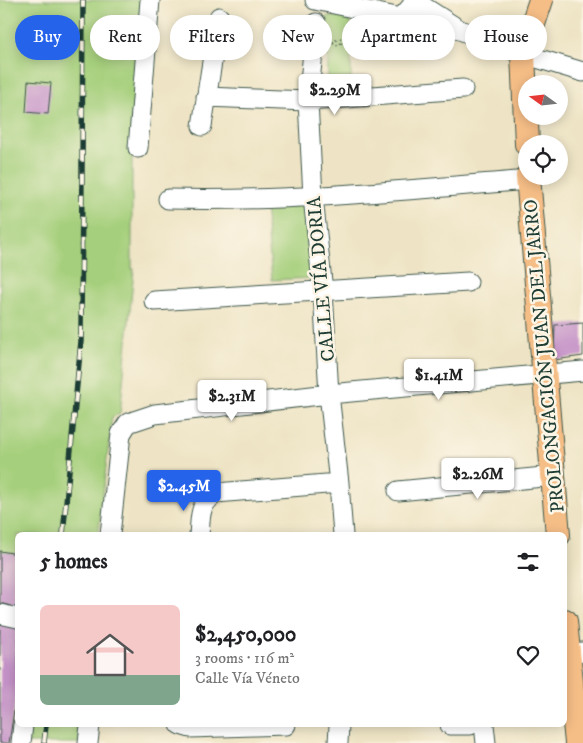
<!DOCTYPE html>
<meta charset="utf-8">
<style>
:root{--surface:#fff;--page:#f2f2f2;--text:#202124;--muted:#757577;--line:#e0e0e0;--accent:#2563eb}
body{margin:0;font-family:"IM FELL DW Pica",serif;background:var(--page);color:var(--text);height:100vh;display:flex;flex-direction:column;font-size:19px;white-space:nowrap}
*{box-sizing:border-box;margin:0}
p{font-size:16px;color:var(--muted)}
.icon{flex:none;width:28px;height:28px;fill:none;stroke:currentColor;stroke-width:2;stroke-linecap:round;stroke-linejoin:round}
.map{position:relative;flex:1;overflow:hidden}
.drawer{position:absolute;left:15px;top:532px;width:552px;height:195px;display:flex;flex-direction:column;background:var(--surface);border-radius:8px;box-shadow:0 2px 12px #0003}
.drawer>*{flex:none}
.banner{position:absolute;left:15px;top:15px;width:554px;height:45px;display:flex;gap:10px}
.needle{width:32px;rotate:285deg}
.controls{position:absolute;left:518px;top:75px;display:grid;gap:10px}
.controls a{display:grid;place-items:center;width:50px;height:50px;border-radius:50%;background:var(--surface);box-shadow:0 2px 12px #0003;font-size:25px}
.price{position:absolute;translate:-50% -42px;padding:0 11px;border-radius:5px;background:#fff;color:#222;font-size:16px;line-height:32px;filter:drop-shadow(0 1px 2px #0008)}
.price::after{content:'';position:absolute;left:50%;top:30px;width:15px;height:11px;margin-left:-8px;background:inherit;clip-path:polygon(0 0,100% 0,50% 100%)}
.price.current{background:var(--accent);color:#fff}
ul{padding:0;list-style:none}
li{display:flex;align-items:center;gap:15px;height:125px;padding:0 25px}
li+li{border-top:1px solid var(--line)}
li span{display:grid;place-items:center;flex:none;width:140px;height:100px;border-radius:8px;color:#555}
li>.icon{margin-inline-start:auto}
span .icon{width:60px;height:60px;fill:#fffc;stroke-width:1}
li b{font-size:21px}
h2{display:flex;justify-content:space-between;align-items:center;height:60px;padding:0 25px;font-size:21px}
.chip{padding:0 18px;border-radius:22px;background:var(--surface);box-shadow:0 2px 12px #0003;font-size:18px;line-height:45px}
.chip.current{background:var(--accent);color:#fff}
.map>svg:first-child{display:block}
</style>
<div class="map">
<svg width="583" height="743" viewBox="0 0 583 743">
<rect width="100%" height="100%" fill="#fcf5e5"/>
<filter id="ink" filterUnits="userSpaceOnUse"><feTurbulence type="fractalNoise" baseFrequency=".02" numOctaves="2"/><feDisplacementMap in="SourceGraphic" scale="10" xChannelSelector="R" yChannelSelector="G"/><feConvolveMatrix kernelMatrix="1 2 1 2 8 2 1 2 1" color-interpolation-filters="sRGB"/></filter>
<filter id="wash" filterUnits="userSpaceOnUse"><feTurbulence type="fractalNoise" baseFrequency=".0096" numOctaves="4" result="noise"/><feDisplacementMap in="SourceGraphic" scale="20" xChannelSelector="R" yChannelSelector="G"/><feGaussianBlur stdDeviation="1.12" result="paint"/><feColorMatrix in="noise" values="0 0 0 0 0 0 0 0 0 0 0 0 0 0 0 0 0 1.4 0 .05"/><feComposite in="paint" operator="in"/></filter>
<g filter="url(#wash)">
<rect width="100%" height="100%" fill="#eee4c5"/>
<path fill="#a5cf7b" stroke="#628658" d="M0 0H144L132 119V269H134L120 414 112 417 98 535H18L17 554 0 551Z
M327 16 351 17V78L328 81Z
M308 202 315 278 272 280 265 205Z
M25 725H80L79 743H23Z"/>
<g id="blocks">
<path fill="#c492c7" d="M28 81 51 83 48 114 26 112Z
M583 323V356L554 360 555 325Z
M0 551 18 554V608L0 603Z
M0 615 18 619V684L9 743H0Z"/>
</g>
</g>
<g filter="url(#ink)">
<use href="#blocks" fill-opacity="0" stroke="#3e564a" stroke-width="1"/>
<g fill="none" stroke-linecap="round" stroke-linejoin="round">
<g stroke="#3e564a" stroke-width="21">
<path id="minor" d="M315 0 401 18 417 0
M413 0 460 30 523 54 583 72
M401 18 449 27
M316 23 308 101 313 197 323 291 329 394 339 483 343 535
M206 97 308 101 463 89
M202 126 219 17
M138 148 150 0
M168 199C288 202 408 190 528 180
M154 301 468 282
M398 491 554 476
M110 535 121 434 128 423 155 414 329 394 583 371
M199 535C201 515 198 506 216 493L339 483
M0 614 18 618
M568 654 583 652
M180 725 190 728 286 725
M450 725H470
M484 725 486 743
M21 743 23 725
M88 743 90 725
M338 743 339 725"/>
</g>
<g stroke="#3e564a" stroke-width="26">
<path id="major" d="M527 144 523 54 541 0
M528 176 558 535
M565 621 577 743"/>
</g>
<path stroke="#3e564a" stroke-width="2.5" stroke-dasharray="1 4" stroke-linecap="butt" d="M328 43 335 42 337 45 341 44V39L338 38 335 42"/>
<use href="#minor" stroke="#fff" stroke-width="19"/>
<use href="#major" stroke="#f6be87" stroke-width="24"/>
<g stroke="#1f3d34" stroke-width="5.5">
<path id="rail" d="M63 535 81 341 83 0
M44 743 46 725"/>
</g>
<use href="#rail" stroke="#fcf5e5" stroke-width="4" stroke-dasharray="11" stroke-linecap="butt"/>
</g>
</g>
<g text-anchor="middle" stroke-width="5" stroke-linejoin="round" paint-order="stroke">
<g font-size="19" fill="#1f3d34" stroke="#fcf5e5">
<text transform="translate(320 279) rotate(-95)" y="7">CALLE VÍA DORIA</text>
<text transform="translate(543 356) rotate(-95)" y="7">PROLONGACIÓN JUAN DEL JARRO</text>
</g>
</g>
</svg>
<div class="controls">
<a><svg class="needle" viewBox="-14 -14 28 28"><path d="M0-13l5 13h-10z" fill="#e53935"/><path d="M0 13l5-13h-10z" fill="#757577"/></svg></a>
<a><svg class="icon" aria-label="locate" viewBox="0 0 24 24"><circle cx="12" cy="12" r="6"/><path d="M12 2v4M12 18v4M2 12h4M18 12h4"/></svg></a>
</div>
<b class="price" style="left:335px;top:116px">$2.29M</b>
<b class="price" style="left:439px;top:401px">$1.41M</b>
<b class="price" style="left:232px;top:422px">$2.31M</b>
<b class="price" style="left:478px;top:500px">$2.26M</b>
<b class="price current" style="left:184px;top:512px">$2.45M</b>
<div class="banner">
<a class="chip current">Buy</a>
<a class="chip">Rent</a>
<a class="chip">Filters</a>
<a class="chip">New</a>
<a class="chip">Apartment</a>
<a class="chip">House</a>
</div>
<section class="drawer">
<h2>5 homes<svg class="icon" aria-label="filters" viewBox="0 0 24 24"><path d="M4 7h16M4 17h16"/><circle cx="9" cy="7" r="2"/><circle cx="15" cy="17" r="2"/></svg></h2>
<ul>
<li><span style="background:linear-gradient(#f6c9c9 70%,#7fa58c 0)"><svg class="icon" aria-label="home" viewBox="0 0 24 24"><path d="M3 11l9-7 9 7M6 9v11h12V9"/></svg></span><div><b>$2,450,000</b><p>3 rooms · 116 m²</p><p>Calle Vía Véneto</p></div><svg class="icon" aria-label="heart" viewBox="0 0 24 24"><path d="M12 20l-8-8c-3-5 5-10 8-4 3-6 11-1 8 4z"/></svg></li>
</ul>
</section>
</div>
